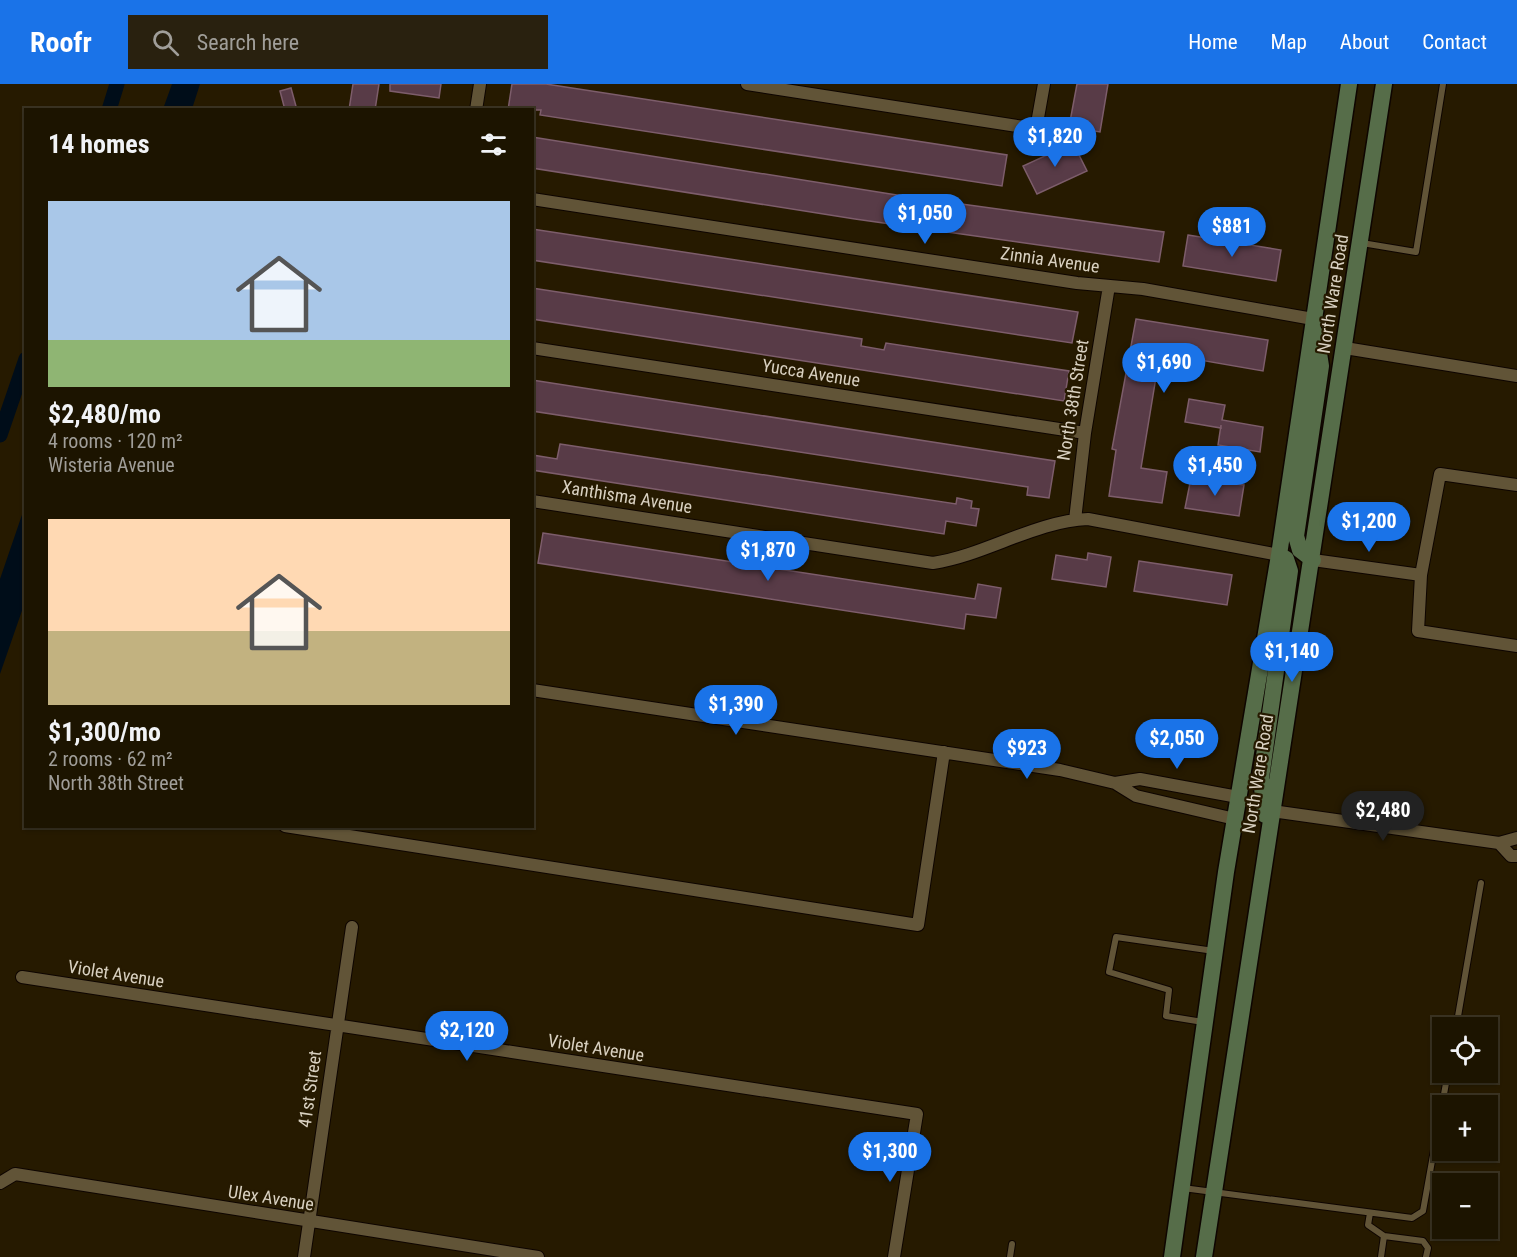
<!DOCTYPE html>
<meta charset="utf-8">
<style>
:root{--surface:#1c1400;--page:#29210f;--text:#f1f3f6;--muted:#a09e99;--line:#3a3322;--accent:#1a73e8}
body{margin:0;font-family:"Roboto Condensed",sans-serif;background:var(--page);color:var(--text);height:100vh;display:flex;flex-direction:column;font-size:22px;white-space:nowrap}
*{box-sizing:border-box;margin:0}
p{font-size:20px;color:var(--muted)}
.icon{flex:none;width:33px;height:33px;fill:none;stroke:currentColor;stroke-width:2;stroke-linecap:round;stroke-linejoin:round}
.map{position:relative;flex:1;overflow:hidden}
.sheet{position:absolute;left:24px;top:24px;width:510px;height:720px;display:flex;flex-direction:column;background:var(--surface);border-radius:0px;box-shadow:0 2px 4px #0004,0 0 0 2px var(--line)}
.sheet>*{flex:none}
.tools{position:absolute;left:1432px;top:933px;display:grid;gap:12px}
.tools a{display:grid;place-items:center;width:66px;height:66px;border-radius:0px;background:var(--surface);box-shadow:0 2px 4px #0004,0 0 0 2px var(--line);font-size:30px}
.price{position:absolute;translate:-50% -51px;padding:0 14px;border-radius:21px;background:var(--accent);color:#fff;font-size:20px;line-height:39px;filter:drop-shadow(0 2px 3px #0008)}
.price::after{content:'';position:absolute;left:50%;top:36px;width:18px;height:14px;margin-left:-9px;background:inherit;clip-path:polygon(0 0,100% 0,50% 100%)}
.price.selected{background:#222;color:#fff}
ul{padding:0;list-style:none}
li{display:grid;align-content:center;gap:12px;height:318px;padding:0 24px}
li span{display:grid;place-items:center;height:186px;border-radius:0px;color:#555}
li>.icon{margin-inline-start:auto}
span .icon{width:108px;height:108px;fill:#fffc;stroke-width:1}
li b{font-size:26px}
h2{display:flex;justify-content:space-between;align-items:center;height:72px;padding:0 24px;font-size:26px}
header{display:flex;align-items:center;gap:36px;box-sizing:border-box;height:84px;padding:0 30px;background:var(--accent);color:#fff}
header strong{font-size:28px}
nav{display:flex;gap:33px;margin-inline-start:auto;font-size:21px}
.search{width:420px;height:54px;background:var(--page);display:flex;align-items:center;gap:15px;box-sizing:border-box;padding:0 21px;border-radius:0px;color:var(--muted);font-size:22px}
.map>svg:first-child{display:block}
</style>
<header>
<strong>Roofr</strong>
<div class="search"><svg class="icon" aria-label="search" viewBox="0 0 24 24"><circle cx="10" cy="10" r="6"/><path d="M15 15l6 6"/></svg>Search here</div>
<nav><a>Home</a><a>Map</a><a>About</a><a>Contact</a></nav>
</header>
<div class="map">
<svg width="1517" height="1173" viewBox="0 0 1517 1173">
<rect width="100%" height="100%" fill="#261a00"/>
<path fill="#000d19" d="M172 0H200L192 25H163Z
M25 422V518L0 590V495Z"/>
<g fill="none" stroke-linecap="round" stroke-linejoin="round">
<path stroke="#000d19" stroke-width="15" d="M109 26 117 0
M0 351 26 275"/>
</g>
<path fill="#583b47" stroke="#7d5d6b" stroke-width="1.5" d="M353 0H379L375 26H349Z
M390 0H441L439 14 390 7Z
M512 0H546L1007 71 1002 102 540 31 541 26H508Z
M1077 0H1108L1100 48 1069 43Z
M291 4 297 26H285L280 7Z
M532 53 903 112 1164 148 1159 178 855 135 532 84Z
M1073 59 1087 87 1037 110 1023 82Z
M532 145 1078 228 1072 259 532 176Z
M1188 151 1281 166 1276 197 1183 182Z
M532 204 862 255 861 262 884 266 886 259 1069 287 1064 317 532 235Z
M1136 235 1268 256 1263 287 1160 269 1141 384 1167 388 1162 419 1109 412 1116 366 1112 365Z
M532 296 1055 377 1049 414 1027 411 1028 403 532 327Z
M1189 315 1225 321 1222 336 1263 343 1260 368 1218 361 1221 341V344L1185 338Z
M560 360 956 420 957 414 972 417 971 424 979 425 976 442 946 437 944 450 532 386V371L557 375Z
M1191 394 1244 401 1239 432 1185 424Z
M543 449 975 515 978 500 1001 504 996 534 966 530 964 545 538 479Z
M1088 469 1111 473 1106 503 1052 495 1056 471 1087 476Z
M1139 477 1232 491 1227 521 1134 507Z"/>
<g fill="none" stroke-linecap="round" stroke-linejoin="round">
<g stroke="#0e0500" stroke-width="8">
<path id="lane" d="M1362 159 1416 168 1443 0
M1203 938 1166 932 1169 906 1109 888 1116 853 1214 867
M1456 944 1481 799
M1183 1104 1412 1134 1423 1127 1448 988
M1370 1129 1368 1141 1384 1152 1423 1157 1428 1164 1426 1173
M1010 1173 1012 1160
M1381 1173 1384 1152"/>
</g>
<g stroke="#0e0500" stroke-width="14">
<path id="street" d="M747 0 1036 45 1044 0
M476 26 480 0
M532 115 1077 199 1143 205 1313 235
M532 264 1085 349
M1345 264 1517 292
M1517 401 1440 390 1421 491 1418 547 1517 562
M532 417 933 479C986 471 1035 437 1088 435L1279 471
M1075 436 1085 349 1109 202
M1313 476 1421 491
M532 606 1060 686 1115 699 1136 712 1235 735
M1115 699 1140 695 1238 713
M1272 727 1499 759 1517 754
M285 742 918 841 944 668
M1499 759 1511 772H1517
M22 893 917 1030 894 1173
M0 1099 15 1090 538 1173
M304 1173 352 843"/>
</g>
<g stroke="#0e0500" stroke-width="19">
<path id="secondary" d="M1313 476 1300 466 1296 452 1321 282 1316 250
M1265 731 1261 694 1290 487 1286 475 1279 471
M1172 1173 1226 788 1279 471 1349 0
M1204 1173 1384 0"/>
</g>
<use href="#lane" stroke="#615437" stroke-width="6"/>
<use href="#street" stroke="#615437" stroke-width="12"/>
<use href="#secondary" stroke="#566d49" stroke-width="16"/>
</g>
<g text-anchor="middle" stroke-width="4.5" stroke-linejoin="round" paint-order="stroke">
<g font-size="18" fill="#d9d1c1" stroke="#261a00">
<text transform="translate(1050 176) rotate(8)" y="6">Zinnia Avenue</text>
<text transform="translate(1333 210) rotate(-81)" y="6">North Ware Road</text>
<text transform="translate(811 289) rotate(9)" y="6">Yucca Avenue</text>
<text transform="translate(1073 316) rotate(-81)" y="6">North 38th Street</text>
<text transform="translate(627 413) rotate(9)" y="6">Xanthisma Avenue</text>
<text transform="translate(1258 690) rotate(-81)" y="6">North Ware Road</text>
<text transform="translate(116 890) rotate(9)" y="6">Violet Avenue</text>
<text transform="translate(596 964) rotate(9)" y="6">Violet Avenue</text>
<text transform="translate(310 1005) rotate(-82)" y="6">41st Street</text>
<text transform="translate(271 1114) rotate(9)" y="6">Ulex Avenue</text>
</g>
</g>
</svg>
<div class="tools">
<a><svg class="icon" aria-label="locate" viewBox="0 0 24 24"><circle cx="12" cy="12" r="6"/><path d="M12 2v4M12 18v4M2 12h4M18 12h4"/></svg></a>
<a>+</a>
<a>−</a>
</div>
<b class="price" style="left:1055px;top:84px">$1,820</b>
<b class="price" style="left:925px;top:161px">$1,050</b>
<b class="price" style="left:1232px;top:174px">$881</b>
<b class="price" style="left:1164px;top:310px">$1,690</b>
<b class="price" style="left:1215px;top:413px">$1,450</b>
<b class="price" style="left:1369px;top:469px">$1,200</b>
<b class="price" style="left:768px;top:498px">$1,870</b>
<b class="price" style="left:1292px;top:599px">$1,140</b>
<b class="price" style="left:736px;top:652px">$1,390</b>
<b class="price" style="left:1177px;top:686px">$2,050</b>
<b class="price" style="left:1027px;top:696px">$923</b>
<b class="price selected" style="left:1383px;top:758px">$2,480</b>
<b class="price" style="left:467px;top:978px">$2,120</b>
<b class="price" style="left:890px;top:1099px">$1,300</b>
<section class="sheet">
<h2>14 homes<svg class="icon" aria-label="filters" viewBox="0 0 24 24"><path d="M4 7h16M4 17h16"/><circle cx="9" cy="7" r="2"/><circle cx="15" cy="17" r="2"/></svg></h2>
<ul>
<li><span style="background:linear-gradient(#a9c7e8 75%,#8fb573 0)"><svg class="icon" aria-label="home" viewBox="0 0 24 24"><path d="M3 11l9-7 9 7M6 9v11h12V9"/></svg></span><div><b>$2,480/mo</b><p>4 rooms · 120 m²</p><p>Wisteria Avenue</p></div></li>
<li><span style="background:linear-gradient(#ffd9b3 60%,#c2b280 0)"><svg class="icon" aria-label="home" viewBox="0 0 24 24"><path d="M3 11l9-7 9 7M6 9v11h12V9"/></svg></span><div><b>$1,300/mo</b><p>2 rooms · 62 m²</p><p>North 38th Street</p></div></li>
</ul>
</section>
</div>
